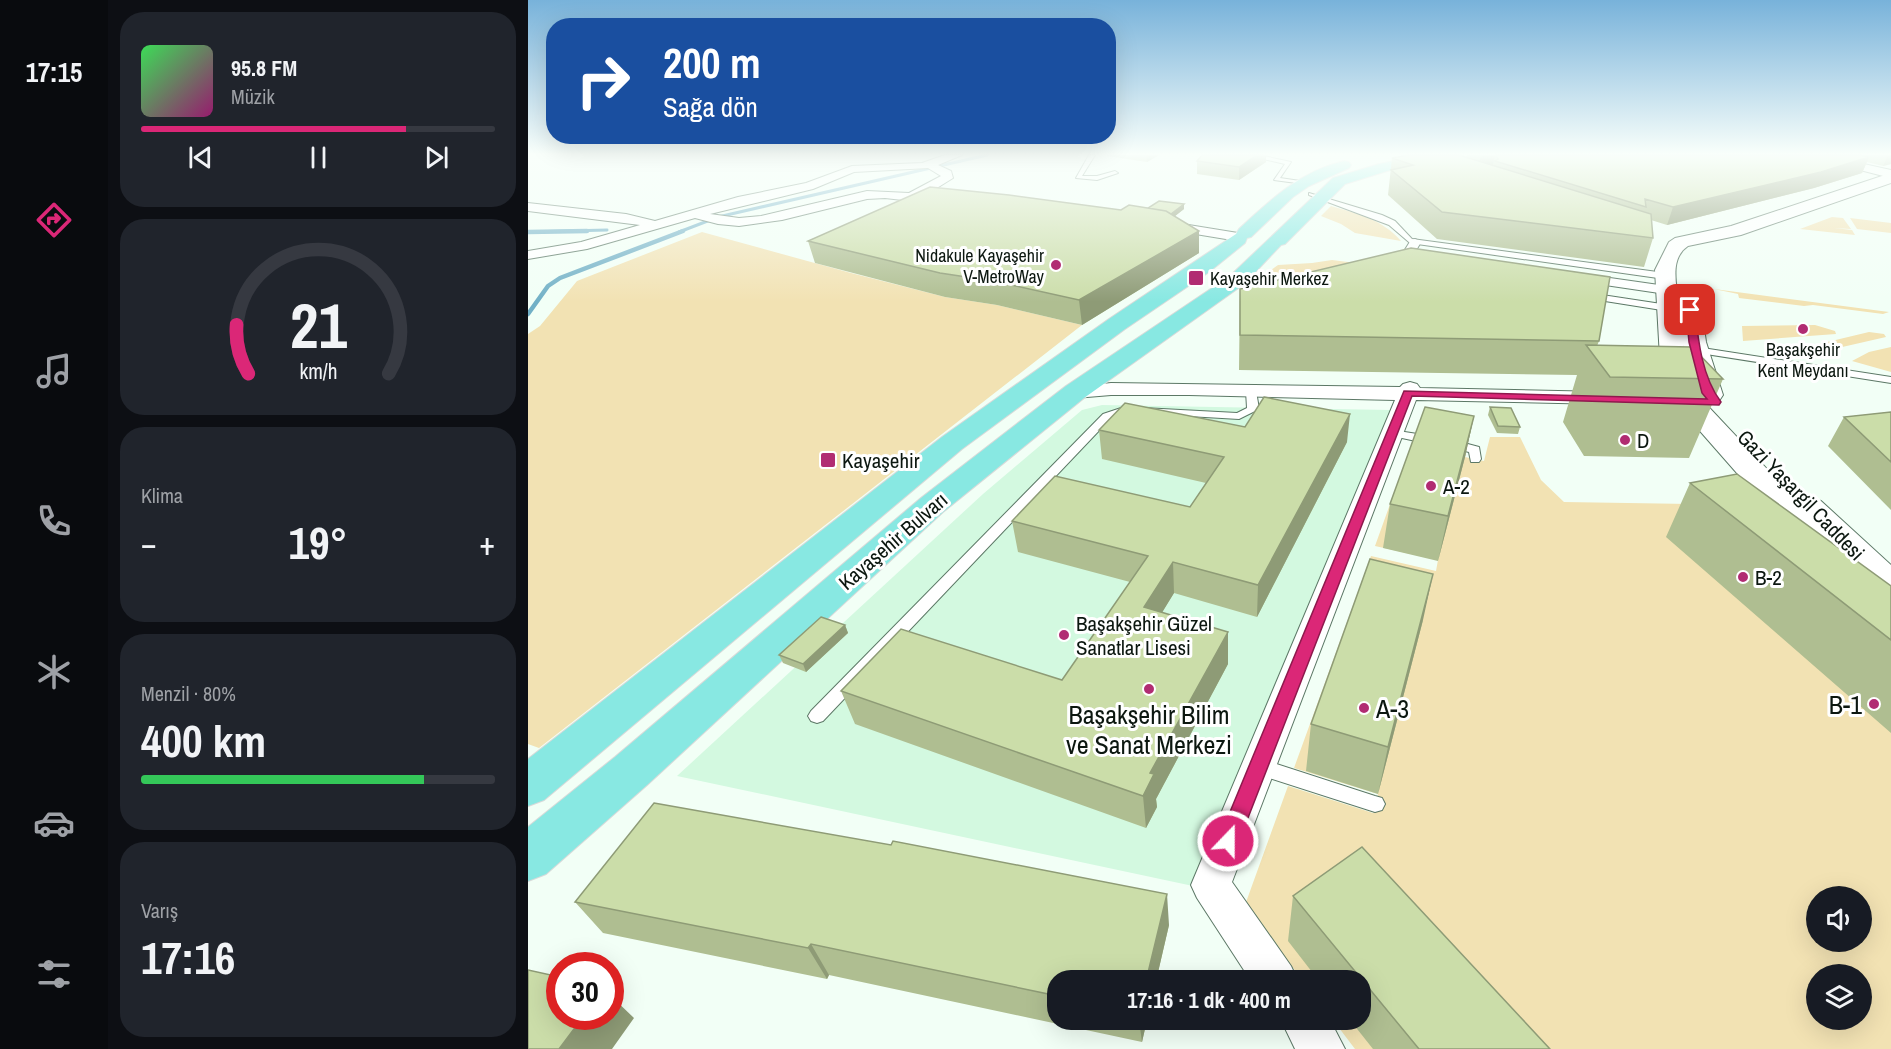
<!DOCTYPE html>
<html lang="tr">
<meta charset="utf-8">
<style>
body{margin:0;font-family:"Archivo Narrow",sans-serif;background:#20242c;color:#f1f3f6;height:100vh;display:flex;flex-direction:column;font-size:22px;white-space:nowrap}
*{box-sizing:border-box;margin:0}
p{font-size:20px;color:#9ea1a6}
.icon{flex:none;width:33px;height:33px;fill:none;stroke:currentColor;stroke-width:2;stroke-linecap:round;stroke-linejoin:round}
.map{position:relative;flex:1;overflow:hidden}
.drawer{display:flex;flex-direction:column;gap:12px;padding:12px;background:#0d0f14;width:420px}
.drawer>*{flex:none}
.guide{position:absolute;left:18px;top:18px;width:570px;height:126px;border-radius:24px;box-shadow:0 6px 24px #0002;background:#1a4fa0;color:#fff;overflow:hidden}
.fabs{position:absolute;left:1278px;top:886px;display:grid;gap:12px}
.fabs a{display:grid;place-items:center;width:66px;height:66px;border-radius:50%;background:#171b24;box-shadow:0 6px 24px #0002;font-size:30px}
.speed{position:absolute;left:18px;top:952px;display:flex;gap:12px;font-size:30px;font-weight:700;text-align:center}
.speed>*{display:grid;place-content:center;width:78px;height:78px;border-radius:50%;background:#171b24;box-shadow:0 6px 24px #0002;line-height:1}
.speed .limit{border:9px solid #d22;background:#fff;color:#111}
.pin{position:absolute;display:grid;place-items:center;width:51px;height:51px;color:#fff;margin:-26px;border-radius:12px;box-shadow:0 3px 9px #0006}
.me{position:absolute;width:66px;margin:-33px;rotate:22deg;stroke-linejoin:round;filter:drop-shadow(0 0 4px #0008)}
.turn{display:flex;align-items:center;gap:21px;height:126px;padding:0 18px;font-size:27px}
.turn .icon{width:78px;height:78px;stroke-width:2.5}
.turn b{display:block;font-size:42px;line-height:51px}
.big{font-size:45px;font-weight:700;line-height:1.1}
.drawer .card{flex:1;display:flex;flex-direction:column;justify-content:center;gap:9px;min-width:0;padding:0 21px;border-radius:24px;background:#20242c}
.drawer .dial{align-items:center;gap:0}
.dial svg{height:156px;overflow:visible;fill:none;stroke:#363941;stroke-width:7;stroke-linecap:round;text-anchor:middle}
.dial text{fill:#f1f3f6;stroke:none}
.song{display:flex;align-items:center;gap:18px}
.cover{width:72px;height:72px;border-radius:9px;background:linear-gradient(135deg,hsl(130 70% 55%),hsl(320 70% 35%))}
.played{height:6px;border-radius:3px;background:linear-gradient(90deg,#db2777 75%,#363941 75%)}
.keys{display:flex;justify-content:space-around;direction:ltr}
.heat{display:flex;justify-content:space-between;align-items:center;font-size:33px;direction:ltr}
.charge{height:9px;border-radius:4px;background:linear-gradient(90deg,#34c759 80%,#363941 0)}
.trip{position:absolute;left:519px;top:970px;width:324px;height:60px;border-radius:24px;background:#171b24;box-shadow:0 6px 24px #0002;font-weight:700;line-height:60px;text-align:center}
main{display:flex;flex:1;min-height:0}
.dock{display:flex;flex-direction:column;width:108px;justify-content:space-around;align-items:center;background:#090b0e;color:#9ea1a6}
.dock .icon{width:42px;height:42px}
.dock .current{color:#db2777}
.dock b{font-size:27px;color:#f1f3f6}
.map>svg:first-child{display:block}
.built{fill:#d3f9e0}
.green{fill:#f2e2b3;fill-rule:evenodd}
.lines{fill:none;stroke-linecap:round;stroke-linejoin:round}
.stream-far1{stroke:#71b0c6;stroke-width:3}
.stream{stroke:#71b0c6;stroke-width:4.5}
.service-casing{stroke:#5c7866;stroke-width:2}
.pedestrian-casing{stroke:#5c7866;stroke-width:2}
.minor-casing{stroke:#5c7866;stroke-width:2}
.tertiary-casing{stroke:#5c7866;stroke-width:2}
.primary-casing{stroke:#d8dad9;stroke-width:2}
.service{fill:#fff;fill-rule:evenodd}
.pedestrian{fill:#fff;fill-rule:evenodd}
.minor{fill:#fff;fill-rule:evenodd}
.tertiary{fill:#fff;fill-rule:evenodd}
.primary{fill:#88e8e2;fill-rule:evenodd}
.wall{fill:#afbe91}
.shaded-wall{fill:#8e9b76}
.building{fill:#cbdda9;stroke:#8e9b76;stroke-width:1.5}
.route{fill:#db2777;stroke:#8e194d;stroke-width:1.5}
.poi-dot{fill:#b12c72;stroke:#fff;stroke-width:2}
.labels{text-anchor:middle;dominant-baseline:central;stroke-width:6;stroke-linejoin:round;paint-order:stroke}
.far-poi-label{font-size:18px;fill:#0c1710;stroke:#fff;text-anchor:end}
.poi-label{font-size:21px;fill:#0c1710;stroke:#fff;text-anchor:start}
.street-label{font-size:21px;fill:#0c1710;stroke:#fff}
.near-poi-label{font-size:26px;fill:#0c1710;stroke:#fff;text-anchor:end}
</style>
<main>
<nav class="dock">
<b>17:15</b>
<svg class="icon current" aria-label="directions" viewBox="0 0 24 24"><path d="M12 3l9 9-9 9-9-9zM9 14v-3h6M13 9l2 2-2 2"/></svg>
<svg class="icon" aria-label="music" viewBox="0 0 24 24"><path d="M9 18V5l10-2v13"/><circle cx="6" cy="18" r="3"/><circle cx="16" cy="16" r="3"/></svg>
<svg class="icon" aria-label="phone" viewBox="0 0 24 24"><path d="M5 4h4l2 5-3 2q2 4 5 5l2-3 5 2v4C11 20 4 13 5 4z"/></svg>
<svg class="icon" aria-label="climate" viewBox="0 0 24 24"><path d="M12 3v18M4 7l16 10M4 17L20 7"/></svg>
<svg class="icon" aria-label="car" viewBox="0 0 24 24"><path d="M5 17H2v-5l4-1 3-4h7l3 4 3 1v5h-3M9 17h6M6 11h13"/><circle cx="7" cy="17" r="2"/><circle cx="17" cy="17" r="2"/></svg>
<svg class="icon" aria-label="filters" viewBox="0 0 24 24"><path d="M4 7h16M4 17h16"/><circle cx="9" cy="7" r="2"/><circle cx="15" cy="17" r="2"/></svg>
</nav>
<section class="drawer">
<div class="card">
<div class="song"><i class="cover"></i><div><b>95.8 FM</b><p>Müzik</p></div></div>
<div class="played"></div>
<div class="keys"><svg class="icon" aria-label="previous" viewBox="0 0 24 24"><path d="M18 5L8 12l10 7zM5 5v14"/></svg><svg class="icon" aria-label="pause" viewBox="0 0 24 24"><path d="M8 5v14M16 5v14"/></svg><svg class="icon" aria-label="next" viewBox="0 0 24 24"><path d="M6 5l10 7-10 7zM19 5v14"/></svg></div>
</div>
<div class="card dial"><svg viewBox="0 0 100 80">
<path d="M14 69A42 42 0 1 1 86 69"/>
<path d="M14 69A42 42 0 0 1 8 44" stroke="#db2777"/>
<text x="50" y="56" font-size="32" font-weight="700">21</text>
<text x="50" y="72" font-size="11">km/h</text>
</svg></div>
<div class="card"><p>Klima</p>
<div class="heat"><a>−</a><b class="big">19°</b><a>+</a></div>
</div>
<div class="card"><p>Menzil · 80%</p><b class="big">400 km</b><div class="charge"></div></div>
<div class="card"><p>Varış</p><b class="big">17:16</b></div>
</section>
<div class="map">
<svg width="1363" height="1049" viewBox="0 0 1363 1049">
<rect width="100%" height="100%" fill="#f2fff6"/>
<path class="built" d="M574 405 864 410 665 886 149 776 455 494 554 410Z"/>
<path class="green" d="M803 206C830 214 854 219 873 241L827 233 813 224 793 216Z
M1304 217 1315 218 1323 229 1306 228 1324 230 1327 235 1272 229Z
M1322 218 1363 223V233L1329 229Z
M174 232 323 273 417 297 469 305 554 325 11 748 0 744V334L12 326 49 281Z
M804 260 844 265 781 279 732 278 750 265 784 263Z
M1186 289 1361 312 1355 314 1285 305 1276 306 1211 298 1210 294Z
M1287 325 1307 331 1308 334 1215 341 1214 326Z
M1341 332 1356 334 1358 337 1288 353 1270 349Z
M1363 347V372L1324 361 1341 352Z
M962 437H992L1013 480 1036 502 1163 504 1363 665V1049H827L805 1020H832V981H775L717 905 760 786 845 813 850 794 766 768 843 556 908 571 910 560 847 546 884 443 938 454 937 457 956 461ZM1288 897H1334V942H1288ZM1288 975H1334V1020H1288Z"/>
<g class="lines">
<path class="stream-far1" d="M0 232 79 230
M151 232 190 217 459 155"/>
<path class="stream" d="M0 232 59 231
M0 314 20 286 32 278 155 231"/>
<defs>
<path id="service" d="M561 155H567L554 176H569L587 171 590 173 569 180 548 178Z
M718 155H731L763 162 752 178 779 182 776 184 746 180 757 164Z
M781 193 854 215 867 221 884 239 1137 273 1141 276 1137 279 882 243 861 225 781 195Z
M709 277 760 279 764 282 760 285 706 282 705 280Z
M1061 293 1140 305 1145 308 1140 311 1058 298 1057 296Z
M1168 347 1363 377V383L1165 352 1163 350Z
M723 388 728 391 731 409 711 419 609 413H597L583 418 295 721 289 723 283 721 280 716 283 711 575 414 596 407 709 413 719 408 718 391Z
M864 430 902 436 908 440 902 444 860 435 858 433Z
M921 439 951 447 953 459 951 462H943L941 452 917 446 915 443 917 440Z
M730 758 847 796 854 798 857 804 854 810 847 812 723 772 721 766 723 760Z"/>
<path id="pedestrian" d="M887 239 893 242 877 269 875 272H867L865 269 883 240Z
M1054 274 1138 286 1144 290 1138 294 1050 281 1048 278Z"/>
<path id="minor" d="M417 155H434L410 165 423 171 425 178 396 196 418 199 419 202 418 205 357 198 339 199 254 220 211 226 190 224 167 218 59 249 0 259V251L53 242 112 225 0 211V203L98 214 127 221 210 197 278 183 324 166 394 163ZM400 168 413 176 381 193 339 191 233 216 211 218 182 214 285 189 326 172Z
M1274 155H1295L1363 170V178Z
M636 221 710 233 717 237 710 241 631 228 629 225Z
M882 382 889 384 892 388 1076 392 1083 394 1086 398 1083 402 1076 404 888 400 704 882 763 966 770 981H723L669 898 663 885 867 400 661 395H583L547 398 540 396 537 392 540 388 583 383 872 387 875 384Z
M753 1020H802L817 1049H767Z"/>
<path id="tertiary" d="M1363 173V183L1213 235 1160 246C1142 258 1148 282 1150 300L1153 295 1161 294 1169 295 1172 300 1178 342 1195 395 1191 401 1182 403 1175 401 1270 502 1282 498 1293 501 1363 565V597L1350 594 1305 549 1303 553 1291 556 1279 553 1143 398 1139 392 1132 358 1127 270 1141 242 1147 238 1203 226ZM1155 345 1169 394 1165 390Z"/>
<path id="primary" d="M893 155H924L922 158 859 171 817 184 757 244 753 245 716 284 556 398 415 512 119 785 18 874 0 881V827L87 757 393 498 538 386 702 276 805 178 851 164Z
M816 161 821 162 823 165 821 168 781 186 765 197 723 237 719 238 717 243 681 272 597 329 434 449 16 800 0 806V759L414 437 581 319 708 234 711 229C742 200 773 171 816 161Z"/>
</defs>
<use href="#service" class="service-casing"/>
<use href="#pedestrian" class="pedestrian-casing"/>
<use href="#minor" class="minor-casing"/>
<use href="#tertiary" class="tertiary-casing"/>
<use href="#primary" class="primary-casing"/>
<use href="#service" class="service"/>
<use href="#pedestrian" class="pedestrian"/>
<use href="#minor" class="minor"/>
<use href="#tertiary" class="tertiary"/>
<use href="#primary" class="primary"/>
</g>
<path class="wall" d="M579 155H631L619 162 579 156Z
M939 155H1363V164L1355 166 1339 162 1334 173 1286 188 1139 225 1123 220 1125 238 1116 267 909 239 860 195 864 158 938 157Z
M669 161 738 162 711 180 669 174Z
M620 208 656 209 647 216 671 253 554 325 469 305 417 297 287 263 280 241Z
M712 289 1071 341 1069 346 1195 379 1161 458 1056 456 1035 422 1049 375 711 370Z
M962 407 992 427 990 434 969 433 960 415Z
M1363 412V510L1300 446 1316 417Z
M946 416 937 457 910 561 855 548 862 504Z
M717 427 819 442 729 617 646 593 634 612 700 664 628 799 629 807 618 828 327 724 313 691 534 680 602 582 490 552 484 521 662 507 678 483 574 459 571 430Z
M1162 483 1363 586V733L1138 537Z
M895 620 850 794 778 771 783 724Z
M317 625 320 633 278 672 255 663 251 655Z
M765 896 1022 1049H845L822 1020H832V981H791L760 941Z
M47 902 641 925 628 981H530V1020H619L614 1042 301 975 299 979 75 933Z"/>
<path class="shaded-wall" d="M618 155H631L619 162Z
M729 155H738V162L711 180V167Z
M959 155H967L964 169 950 172 952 157Z
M1360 155H1363V164L1355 166Z
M1341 157 1334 173 1286 188 1139 225 1145 207Z
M656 204V209L642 220V215Z
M671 231V253L554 325 551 300Z
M822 414 819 442 729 617 730 585Z
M946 416 937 457 910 561 920 516Z
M645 562 646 593 618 639 616 607Z
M905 574 895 620 850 794 860 747Z
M317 625 320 633 278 672 275 664Z
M700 632V664L628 799 629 807 618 828 615 796 622 773Z
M639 894 641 925 628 981H618Z
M283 944 301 975 299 979 280 948Z
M82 995 106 1018 84 1049H31L55 1017H82Z
M611 1020H619L614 1042Z"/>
<path class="building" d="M674 155H729L711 167 669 161Z
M881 155H931L1123 214 1125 238 914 212 863 170 885 165 864 158Z
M968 155H1332L1341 157 1293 172 1145 207 1117 199 1118 207 967 161 970 159Z
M402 187 481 195 593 210 601 205 638 211 671 231 551 300 465 281 412 273 280 241Z
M631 201 656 204 643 214 638 211 620 208Z
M883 248 1082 277 1071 341 712 335V289Z
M1058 345 1164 347 1195 379 1082 377Z
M736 397 822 414 730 585 645 562 616 607 700 632 622 773 626 774 615 796 313 691 373 629 534 680 620 556 484 521 527 476 662 507 696 457 571 430 597 403 717 427Z
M897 407 946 416 920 516 862 504Z
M962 407 983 408 992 427 970 426Z
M1363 412V462L1316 417Z
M1209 474 1363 586V640L1162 483Z
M842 559 905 574 860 747 783 724Z
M293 617 317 625 275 664 251 655Z
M126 803 363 845 365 841 639 894 618 981H530V996L283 944 280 948 47 902Z
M834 847 1022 1049H891L765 896Z
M0 970 32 977V1017H55L31 1049H0Z"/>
<linearGradient id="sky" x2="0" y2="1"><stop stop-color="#78b2da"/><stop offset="0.51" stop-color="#f9fffb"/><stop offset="1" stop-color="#f9fffb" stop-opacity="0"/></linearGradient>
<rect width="1363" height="302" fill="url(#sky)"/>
<path class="route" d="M1162 307 1167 310C1170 340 1174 377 1193 402L1191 405 884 396 711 841 708 847 700 850 693 847 690 841 876 391 1179 399 1174 393 1161 342 1158 310Z"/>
<g class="poi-dot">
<circle cx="528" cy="265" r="6"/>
<rect x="660" y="270" width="16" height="16" rx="3"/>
<circle cx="1275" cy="329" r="6"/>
<circle cx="1097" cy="440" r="6"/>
<rect x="292" y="452" width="16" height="16" rx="3"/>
<circle cx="903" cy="486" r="6"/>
<circle cx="1215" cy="577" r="6"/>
<circle cx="536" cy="635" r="6"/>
<circle cx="621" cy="689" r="6"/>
<circle cx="1346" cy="704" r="6"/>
<circle cx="836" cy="708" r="6"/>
</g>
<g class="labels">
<g class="far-poi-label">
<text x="516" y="255">Nidakule Kayaşehir<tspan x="516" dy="21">V-MetroWay</tspan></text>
<text x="682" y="278" text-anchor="start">Kayaşehir Merkez</text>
<text x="1275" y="349" text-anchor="middle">Başakşehir<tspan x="1275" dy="21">Kent Meydanı</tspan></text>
</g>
<g class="poi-label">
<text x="1109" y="440">D</text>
<text x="314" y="460">Kayaşehir</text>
<text x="915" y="486">A-2</text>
<text x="1227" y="577">B-2</text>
<text x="548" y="623">Başakşehir Güzel<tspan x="548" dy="24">Sanatlar Lisesi</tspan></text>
</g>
<g class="street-label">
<text transform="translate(1273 495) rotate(46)">Gazi Yaşargil Caddesi</text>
<text transform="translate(365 541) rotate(-41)">Kayaşehir Bulvarı</text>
</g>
<g class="near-poi-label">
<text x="1334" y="704">B-1</text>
<text x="848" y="708" text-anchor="start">A-3</text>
<text x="621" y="714" text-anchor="middle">Başakşehir Bilim<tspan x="621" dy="30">ve Sanat Merkezi</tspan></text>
</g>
</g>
</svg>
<div class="fabs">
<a><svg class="icon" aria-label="sound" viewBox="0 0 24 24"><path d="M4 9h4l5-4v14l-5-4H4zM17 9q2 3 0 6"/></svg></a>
<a><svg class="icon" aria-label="layers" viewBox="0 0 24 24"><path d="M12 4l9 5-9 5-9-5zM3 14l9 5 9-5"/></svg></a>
</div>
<div class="speed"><div class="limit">30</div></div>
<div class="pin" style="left:1162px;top:310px;background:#d93025"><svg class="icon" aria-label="arrive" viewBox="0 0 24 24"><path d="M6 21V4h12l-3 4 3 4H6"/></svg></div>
<svg class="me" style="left:700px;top:841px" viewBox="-20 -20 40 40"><circle r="17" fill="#db2777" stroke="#fff" stroke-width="3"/><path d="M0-11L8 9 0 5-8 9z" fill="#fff"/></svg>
<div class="trip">17:16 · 1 dk · 400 m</div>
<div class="guide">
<div class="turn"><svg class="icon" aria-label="right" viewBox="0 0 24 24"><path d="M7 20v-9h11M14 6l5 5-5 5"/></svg><div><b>200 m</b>Sağa dön</div></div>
</div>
</div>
</main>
